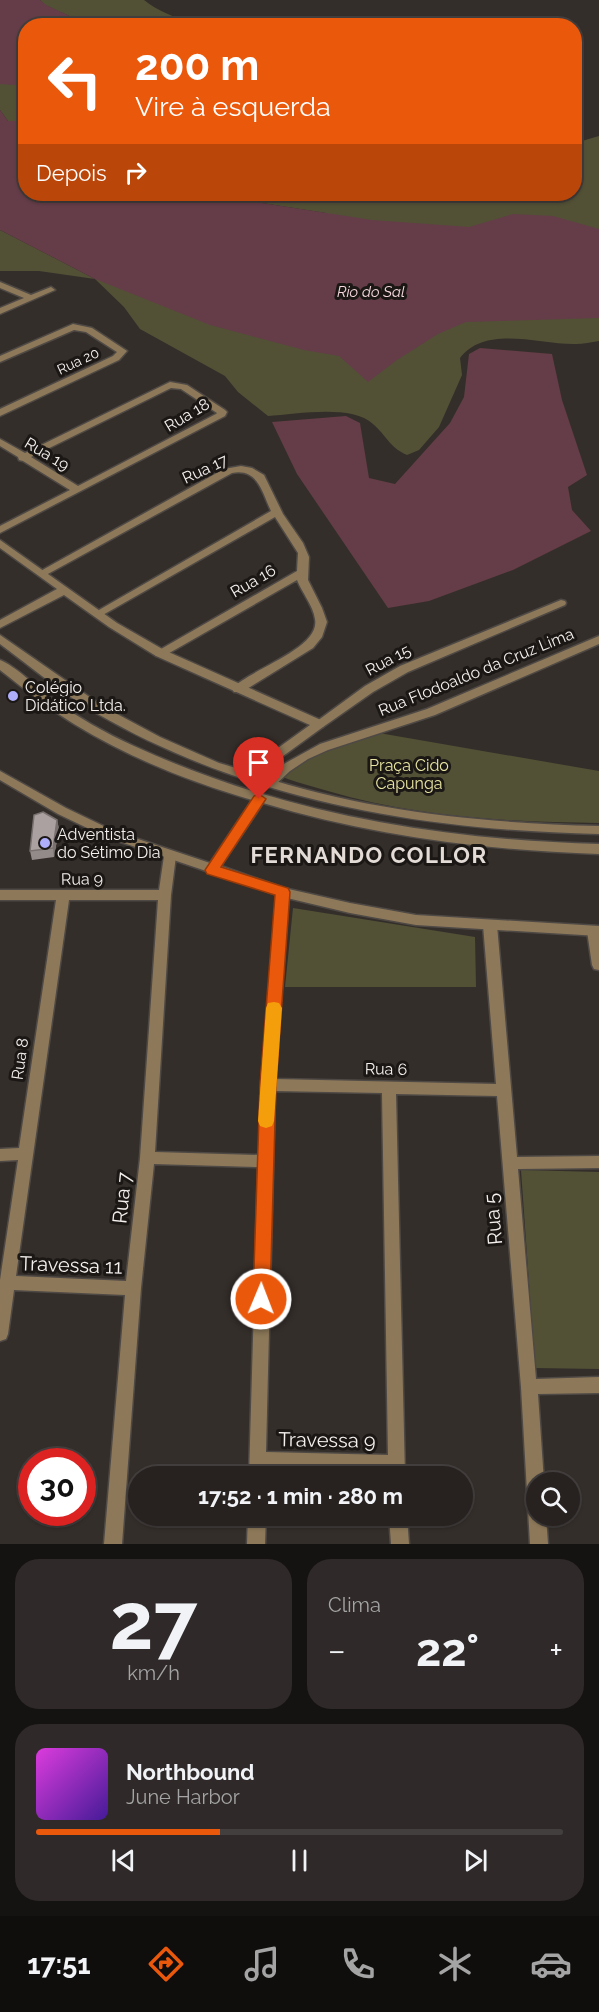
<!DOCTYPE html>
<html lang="pt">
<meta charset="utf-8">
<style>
body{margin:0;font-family:Raleway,sans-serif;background:#2f2a29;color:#f1f3f6;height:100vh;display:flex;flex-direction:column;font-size:22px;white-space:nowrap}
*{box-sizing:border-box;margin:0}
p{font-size:20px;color:#a4a4a5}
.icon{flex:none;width:33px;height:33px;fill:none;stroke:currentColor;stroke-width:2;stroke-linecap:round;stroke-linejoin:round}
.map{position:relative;height:1544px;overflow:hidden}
.sheet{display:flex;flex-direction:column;gap:15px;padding:15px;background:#151312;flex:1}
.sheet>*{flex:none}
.hud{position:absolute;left:18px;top:18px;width:564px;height:183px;border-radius:24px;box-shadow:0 2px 4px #0004,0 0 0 2px #433f3e;background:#ea580c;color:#fff;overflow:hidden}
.buttons{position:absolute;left:526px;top:1472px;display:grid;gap:12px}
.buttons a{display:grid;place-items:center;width:54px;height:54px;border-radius:50%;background:#272220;box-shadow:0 2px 4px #0004,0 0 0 2px #433f3e;font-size:30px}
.speed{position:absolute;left:18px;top:1448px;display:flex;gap:12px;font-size:30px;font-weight:700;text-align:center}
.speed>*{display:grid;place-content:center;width:78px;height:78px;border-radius:50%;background:#272220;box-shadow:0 2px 4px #0004,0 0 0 2px #433f3e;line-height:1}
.speed .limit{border:9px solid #d22;background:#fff;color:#111}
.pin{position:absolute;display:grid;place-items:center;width:51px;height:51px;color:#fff;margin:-62px -26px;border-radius:50% 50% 50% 0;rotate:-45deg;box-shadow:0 0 6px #0007}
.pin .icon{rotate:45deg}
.me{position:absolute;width:66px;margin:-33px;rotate:1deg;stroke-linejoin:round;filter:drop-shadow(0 0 4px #0008)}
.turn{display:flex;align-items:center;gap:21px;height:126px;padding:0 18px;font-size:27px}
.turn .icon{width:78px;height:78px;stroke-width:2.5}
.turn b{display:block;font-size:42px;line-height:51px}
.then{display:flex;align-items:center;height:57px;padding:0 18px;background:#0003;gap:12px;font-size:22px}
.big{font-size:45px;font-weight:700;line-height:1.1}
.sheet .card{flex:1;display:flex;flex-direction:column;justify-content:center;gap:9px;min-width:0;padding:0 21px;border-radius:24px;background:#2f2a29}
.sheet .dial{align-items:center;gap:0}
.dial b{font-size:78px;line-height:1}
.song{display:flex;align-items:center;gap:18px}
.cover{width:72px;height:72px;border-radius:9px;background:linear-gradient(135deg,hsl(300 70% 55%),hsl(260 70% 35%))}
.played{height:6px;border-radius:3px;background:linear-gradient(90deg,#ea580c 35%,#433f3e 35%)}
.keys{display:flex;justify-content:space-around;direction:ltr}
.heat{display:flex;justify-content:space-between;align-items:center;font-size:33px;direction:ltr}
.sheet .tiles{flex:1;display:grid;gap:15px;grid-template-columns:1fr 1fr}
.card:last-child{grid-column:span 2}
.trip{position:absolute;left:128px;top:1466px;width:345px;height:60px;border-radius:30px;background:#272220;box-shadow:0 2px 4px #0004,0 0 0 2px #433f3e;font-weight:700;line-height:60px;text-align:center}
.tabs{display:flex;height:96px;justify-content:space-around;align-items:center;background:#100e0d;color:#a4a4a5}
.tabs .icon{width:42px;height:42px}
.tabs .active{color:#ea580c}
.tabs b{font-size:27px;color:#f1f3f6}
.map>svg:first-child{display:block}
.green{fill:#525136}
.water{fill:#643d48}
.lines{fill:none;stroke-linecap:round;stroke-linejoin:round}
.minor-casing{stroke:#4f4945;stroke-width:3}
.tertiary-casing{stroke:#4f4945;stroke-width:3}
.minor{fill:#8d7959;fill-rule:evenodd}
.tertiary{fill:#8d7959;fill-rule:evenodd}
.wall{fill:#938a8a}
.shaded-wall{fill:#787170}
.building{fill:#aba1a0;stroke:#787170;stroke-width:1.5}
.route{fill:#ea580c;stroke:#983908;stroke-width:1.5}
.slow{fill:#f59e0b}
.poi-dot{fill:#aeaefa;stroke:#1a1715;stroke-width:2}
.labels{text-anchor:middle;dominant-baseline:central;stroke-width:6;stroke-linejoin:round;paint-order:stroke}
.far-street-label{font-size:14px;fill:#f4f0ee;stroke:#1a1715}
.far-water-label{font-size:15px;font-style:italic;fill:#f6d8df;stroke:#1a1715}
.street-label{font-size:16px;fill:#f4f0ee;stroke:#1a1715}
.poi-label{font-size:16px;fill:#f4f0ee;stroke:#1a1715;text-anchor:start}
.park-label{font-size:16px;fill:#e8e5a2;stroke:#1a1715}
.near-street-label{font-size:20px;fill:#f4f0ee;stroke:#1a1715}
.district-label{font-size:22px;font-weight:bold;letter-spacing:1.5px;fill:#e3dbd6;stroke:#1a1715}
</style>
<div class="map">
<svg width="599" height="1544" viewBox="0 0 599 1544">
<rect width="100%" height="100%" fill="#342e2a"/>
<path class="green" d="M40 0H144C158 12 174 15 189 25H89L45 5Z
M25 77V121H8L0 110V84H15Z
M599 136V341C591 342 583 344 576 344 540 345 486 324 460 358L462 375 439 427 419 450 407 455C389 447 387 436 373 424 352 404 297 414 268 416L238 392 225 376 140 329 124 307 95 279 39 271H0V230L95 279 326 213 243 200 224 194H574L575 143Z
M379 733 599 771V823C507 822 416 817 328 791 307 785 286 780 268 770L329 745Z
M293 908 475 937 476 987H285Z
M521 1170 599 1172V1369L535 1368Z"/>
<path class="water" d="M0 0H40L46 5 89 25 26 26 25 77 15 85 0 84Z
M0 110 8 121H25L26 194H224L243 200 372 220 469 227 513 214 553 216 599 229V318L466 322 438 334 397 360 368 382 339 356 304 350 210 325 95 279 0 230Z
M480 348 552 354 562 400 587 475 568 487 572 510 591 531 513 570 429 601 388 608 297 474 272 422 346 416 360 423 369 478 395 484 450 423 464 397 469 354Z"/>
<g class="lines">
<defs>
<path id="minor" d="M0 282 31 295 51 287 55 290 0 314V308L24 298 0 288Z
M73 324 92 328 127 351 119 360 0 416V409L113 356 117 352 86 332 74 330 0 362V356Z
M170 382 187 385 225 410 227 412 225 416 0 533V526L70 490 23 461 19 460 18 457 0 446V439L25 453ZM171 388 181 389 217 413 216 414 78 486 31 457Z
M241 466 252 468 264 475 283 514 303 543 309 557 308 580 322 608 327 622 322 637 313 648 242 692H234L232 689C249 669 321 649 315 619 313 605 302 593 297 580L164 656H156L154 653 297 571 298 553 275 517 101 616 97 617 92 614 271 511C262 492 258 468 232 473L46 575 42 576 37 573 224 469Z
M561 600 565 601 566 603 565 605 408 672 373 692 323 727H315L313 724 365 686 400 666Z
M599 636V644L435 715 328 750 308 759 290 771 274 786 270 787 264 783 282 765 320 744 427 709Z
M170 851 174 853 176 856 171 895 155 1152 259 1155 261 1085 277 892 278 889H288L289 892 275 1079 496 1084 483 925 485 922H495L497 925 517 1157 599 1156V1168L518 1169 536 1379 599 1377V1393L538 1394 544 1482H537V1515H546L548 1544H530L521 1387 497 1096 396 1094 405 1476H389L388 1471 266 1468 265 1476H249L258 1167 154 1164 141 1288 122 1544H104L125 1295 14 1290 8 1334 6 1339 0 1341V1280L18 1160 0 1161V1149L19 1148 56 900H0V890H159L164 856 166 853ZM69 900H158L140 1158 126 1281 16 1276ZM275 1091 382 1093 388 1455 266 1452Z
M594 926 599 928V970L594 969 592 965 587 931 589 927Z
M248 1515H266L265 1544H247Z
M389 1515H407L409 1544H391Z"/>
<path id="tertiary" d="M0 540 117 623 164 650 323 721 325 724 323 727 257 775C368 812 484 823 599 826V834C424 830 250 802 96 713 62 693 32 668 0 644V635L104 707 160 737 219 763 246 771 310 725 156 656 109 627 64 595 0 628V620L57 589 0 548Z
M0 660C14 665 38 688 51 698 77 717 105 733 134 746 280 813 439 840 599 844V854C484 850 373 836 263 803L221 866 284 888 350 903 416 915 599 926V936L416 925 350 913 283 897 215 874 208 873 206 871 106 837 58 814 0 780V771L66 808 114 831 210 863 252 800C191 782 129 758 74 724 48 708 24 689 0 670Z"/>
</defs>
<use href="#minor" class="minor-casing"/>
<use href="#tertiary" class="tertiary-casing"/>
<use href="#minor" class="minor"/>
<use href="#tertiary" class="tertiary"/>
</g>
<path class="wall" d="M57 820 59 829 54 857 32 860 30 851Z"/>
<path class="shaded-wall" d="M57 820 59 829 54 857 53 848Z"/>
<path class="building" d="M43 812 57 820 53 848 30 851 34 815Z"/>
<path class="route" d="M259 794 266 799 221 867 288 888 290 892 276 1085 270 1299 268 1305 261 1307 255 1305 253 1299 260 1085 275 895 207 874 205 870 254 796Z"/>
<path class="slow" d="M274 1002 279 1003 282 1008 274 1121 272 1126 266 1128 260 1126 258 1121 266 1008 268 1003Z"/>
<g class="poi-dot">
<circle cx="13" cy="696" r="6"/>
<circle cx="45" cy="843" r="6"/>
</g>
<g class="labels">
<g class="far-street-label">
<text transform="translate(78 361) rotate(-25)">Rua 20</text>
</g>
<g class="far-water-label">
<text x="371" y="292">Rio do Sal</text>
</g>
<g class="street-label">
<text transform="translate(187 415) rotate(-31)">Rua 18</text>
<text transform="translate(47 454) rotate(31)">Rua 19</text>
<text transform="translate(205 469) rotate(-25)">Rua 17</text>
<text transform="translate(253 581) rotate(-30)">Rua 16</text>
<text transform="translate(388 660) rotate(-28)">Rua 15</text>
<text transform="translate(476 672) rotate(-22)">Rua Flodoaldo da Cruz Lima</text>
<text transform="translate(82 879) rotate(-1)">Rua 9</text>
<text transform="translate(20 1059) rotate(-82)">Rua 8</text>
<text transform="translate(386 1069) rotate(1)">Rua 6</text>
</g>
<g class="poi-label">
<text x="25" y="687">Colégio<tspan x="25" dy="18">Didático Ltda.</tspan></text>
<text x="57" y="834">Adventista<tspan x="57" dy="18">do Sétimo Dia</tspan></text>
</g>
<g class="park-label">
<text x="409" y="765">Praça Cido<tspan x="409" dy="18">Capunga</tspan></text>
</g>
<g class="near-street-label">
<text transform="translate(122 1198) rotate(-84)">Rua 7</text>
<text transform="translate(493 1219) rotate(-95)">Rua 5</text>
<text transform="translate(71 1265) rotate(2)">Travessa 11</text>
<text transform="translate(327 1440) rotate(1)">Travessa 9</text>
</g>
<g class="district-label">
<text x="369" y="855">FERNANDO COLLOR</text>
</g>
</g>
</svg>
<div class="buttons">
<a><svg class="icon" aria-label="search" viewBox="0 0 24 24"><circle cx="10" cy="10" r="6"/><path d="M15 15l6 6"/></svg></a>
</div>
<div class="speed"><div class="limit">30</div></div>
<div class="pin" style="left:259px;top:799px;background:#d93025"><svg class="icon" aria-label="arrive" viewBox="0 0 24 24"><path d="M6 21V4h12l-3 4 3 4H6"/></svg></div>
<svg class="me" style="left:261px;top:1299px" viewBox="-20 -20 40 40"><circle r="17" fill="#ea580c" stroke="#fff" stroke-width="3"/><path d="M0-11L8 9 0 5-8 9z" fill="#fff"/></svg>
<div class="trip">17:52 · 1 min · 280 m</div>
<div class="hud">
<div class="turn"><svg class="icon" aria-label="left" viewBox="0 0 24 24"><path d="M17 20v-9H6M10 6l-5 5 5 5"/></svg><div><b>200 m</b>Vire à esquerda</div></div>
<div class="then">Depois<svg class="icon" aria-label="right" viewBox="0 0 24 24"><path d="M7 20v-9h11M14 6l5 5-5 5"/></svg></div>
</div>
</div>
<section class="sheet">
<div class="tiles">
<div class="card dial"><b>27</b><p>km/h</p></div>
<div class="card"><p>Clima</p>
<div class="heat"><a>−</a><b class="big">22°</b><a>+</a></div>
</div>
<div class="card">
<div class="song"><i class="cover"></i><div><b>Northbound</b><p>June Harbor</p></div></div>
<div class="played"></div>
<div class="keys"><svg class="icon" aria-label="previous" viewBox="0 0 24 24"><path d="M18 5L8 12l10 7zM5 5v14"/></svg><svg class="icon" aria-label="pause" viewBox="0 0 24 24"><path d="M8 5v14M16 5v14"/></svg><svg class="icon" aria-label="next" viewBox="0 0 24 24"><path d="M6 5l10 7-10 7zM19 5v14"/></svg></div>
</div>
</div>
</section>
<nav class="tabs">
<b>17:51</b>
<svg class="icon active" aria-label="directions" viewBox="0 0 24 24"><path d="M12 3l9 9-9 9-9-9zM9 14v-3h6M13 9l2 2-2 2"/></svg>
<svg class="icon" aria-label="music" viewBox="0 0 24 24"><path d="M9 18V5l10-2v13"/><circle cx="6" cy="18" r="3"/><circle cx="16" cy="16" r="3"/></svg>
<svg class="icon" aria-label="phone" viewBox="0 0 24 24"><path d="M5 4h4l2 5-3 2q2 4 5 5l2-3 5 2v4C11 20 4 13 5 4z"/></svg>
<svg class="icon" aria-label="climate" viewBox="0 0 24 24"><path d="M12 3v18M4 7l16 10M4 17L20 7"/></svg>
<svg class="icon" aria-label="car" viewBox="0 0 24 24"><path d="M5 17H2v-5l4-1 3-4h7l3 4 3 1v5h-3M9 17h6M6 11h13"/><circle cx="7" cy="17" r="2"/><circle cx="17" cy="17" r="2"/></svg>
</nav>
